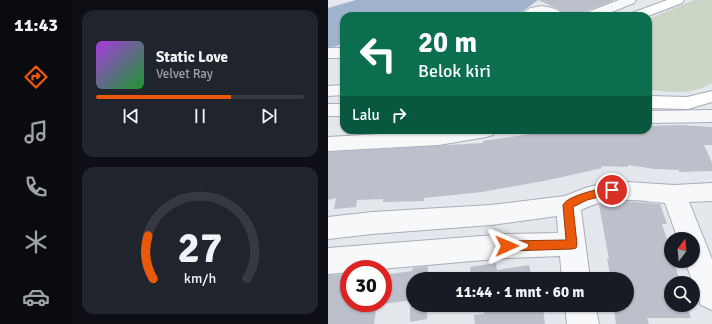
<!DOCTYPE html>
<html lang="id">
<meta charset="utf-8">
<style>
body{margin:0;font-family:Signika,sans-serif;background:#20242c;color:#f1f3f6;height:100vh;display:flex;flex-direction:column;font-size:15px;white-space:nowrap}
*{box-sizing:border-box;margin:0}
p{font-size:13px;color:#9ea1a6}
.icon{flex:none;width:22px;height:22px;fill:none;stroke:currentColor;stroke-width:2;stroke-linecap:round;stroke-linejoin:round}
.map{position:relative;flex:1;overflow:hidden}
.details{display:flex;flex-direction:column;gap:10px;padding:10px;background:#0d0f14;width:256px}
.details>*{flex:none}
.top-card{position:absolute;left:12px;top:12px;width:312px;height:122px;border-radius:12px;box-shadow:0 1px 3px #0004;background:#0b6e4f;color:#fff;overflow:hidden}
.needle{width:26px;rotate:16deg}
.controls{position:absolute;left:336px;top:232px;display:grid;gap:8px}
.controls a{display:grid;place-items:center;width:36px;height:36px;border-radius:50%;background:#171b24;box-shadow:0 1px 3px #0004;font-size:20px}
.speed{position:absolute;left:12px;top:260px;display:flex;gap:8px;font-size:20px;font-weight:700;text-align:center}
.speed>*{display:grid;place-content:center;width:52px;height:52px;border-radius:50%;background:#171b24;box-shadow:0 1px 3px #0004;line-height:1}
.speed .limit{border:6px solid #d22;background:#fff;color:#111}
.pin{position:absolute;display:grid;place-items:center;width:34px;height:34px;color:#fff;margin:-17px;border:2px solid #fff;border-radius:50%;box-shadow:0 1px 4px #0007}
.me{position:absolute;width:44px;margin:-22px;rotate:89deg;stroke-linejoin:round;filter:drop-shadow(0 0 3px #0008)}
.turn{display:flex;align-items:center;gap:14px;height:84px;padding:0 12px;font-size:18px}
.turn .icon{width:52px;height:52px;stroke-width:2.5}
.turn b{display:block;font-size:28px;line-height:34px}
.then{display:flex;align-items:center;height:38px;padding:0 12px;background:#0003;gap:8px;font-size:15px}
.details .tile{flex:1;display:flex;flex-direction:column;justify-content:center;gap:6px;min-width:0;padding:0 14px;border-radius:12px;background:#20242c}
.details .dial{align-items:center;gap:0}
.dial svg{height:104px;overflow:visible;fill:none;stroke:#363941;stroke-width:7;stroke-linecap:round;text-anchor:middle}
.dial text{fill:#f1f3f6;stroke:none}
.song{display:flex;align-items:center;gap:12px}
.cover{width:48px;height:48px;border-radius:6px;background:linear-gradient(135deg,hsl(280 70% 55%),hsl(130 70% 35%))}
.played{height:4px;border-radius:2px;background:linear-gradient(90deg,#ea580c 65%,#363941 65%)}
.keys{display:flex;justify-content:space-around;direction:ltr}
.trip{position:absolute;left:78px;top:272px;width:228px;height:40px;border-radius:20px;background:#171b24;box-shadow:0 1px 3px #0004;font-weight:700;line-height:40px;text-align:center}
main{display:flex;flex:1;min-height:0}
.menu{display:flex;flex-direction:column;width:72px;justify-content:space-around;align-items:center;background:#090b0e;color:#9ea1a6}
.menu .icon{width:28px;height:28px}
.menu .selected{color:#ea580c}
.menu b{font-size:18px;color:#f1f3f6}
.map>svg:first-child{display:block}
.green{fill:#c9d6c5}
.water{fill:#9fb4cc}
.building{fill:#bbc0ca}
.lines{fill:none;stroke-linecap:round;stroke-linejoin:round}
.minor-casing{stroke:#a9aeb7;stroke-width:2}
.major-casing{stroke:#a3abb8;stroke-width:2}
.minor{fill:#f7f8fa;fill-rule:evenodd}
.major{fill:#fff;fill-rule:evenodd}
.route{fill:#ea580c;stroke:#983908}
</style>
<main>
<nav class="menu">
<b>11:43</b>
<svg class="icon selected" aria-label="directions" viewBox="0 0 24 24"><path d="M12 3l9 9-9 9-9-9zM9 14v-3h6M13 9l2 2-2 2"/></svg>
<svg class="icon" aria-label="music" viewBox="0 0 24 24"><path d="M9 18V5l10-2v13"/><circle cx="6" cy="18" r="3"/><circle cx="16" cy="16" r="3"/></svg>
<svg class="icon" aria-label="phone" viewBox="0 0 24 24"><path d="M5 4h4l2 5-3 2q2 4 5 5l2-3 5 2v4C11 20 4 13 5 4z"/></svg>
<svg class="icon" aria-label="climate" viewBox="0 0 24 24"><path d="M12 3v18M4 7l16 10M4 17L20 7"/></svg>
<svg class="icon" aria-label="car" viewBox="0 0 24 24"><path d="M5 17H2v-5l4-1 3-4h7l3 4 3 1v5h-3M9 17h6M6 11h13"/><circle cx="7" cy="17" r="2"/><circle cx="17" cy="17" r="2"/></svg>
</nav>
<section class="details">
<div class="tile">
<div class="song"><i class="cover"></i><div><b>Static Love</b><p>Velvet Ray</p></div></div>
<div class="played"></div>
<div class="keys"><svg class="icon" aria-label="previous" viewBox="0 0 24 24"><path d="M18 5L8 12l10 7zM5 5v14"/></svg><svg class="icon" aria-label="pause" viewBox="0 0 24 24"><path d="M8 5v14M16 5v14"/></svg><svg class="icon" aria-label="next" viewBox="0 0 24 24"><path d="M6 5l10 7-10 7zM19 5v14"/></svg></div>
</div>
<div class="tile dial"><svg viewBox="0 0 100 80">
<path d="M14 69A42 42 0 1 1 86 69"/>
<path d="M14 69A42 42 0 0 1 10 36" stroke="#ea580c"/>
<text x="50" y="56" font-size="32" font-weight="700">27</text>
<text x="50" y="72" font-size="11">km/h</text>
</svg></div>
</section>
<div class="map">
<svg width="384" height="324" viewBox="0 0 384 324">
<rect width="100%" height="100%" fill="#e4e7ec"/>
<path class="green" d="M366 0H384V83C365 95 341 93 320 89V19Z"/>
<path class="water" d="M28 0H210L188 16H16V33L15 37 16 41C11 46 7 47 0 47V8Z"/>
<path class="building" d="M210 0H285V1L244 16H240L230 9Z
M351 125 384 127V145H376L384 163V171L351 172V170L327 169 300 165V167L273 166 274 168 221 180 154 192 96 198V201L55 202V199L29 200 28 207 6 209 8 198 0 200V152L155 143V141L230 130H320V126Z
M295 201 332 204 339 224H334L343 252V261H346L352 283H343V305H358L363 318H319L321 324H288L286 309H299V279H283L279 259H281L271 205Z
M168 263 169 270 201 265 204 279H143L142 267Z
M100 266V279H85V300L55 304V275L84 271 85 268Z
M21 274V303H49L46 324H0V275Z
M82 305H100L99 319 82 322Z
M155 305H174V312L215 308 217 324H147L146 315 156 314Z"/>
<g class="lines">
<defs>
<path id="minor" d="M291 0H308L306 3 274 16H255L257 13Z
M214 6C221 7 232 9 237 16H220L214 14 207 16H191L202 8Z
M0 48H16V58H0Z
M16 85V95L0 96V86Z
M0 104H16V116H0Z
M384 110V122L320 123V111Z
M118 130H168L165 135 158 137 111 145 0 151V137Z
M284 181 346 185 384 183V201L361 202 384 259V310L373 305 357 261H365V239H350L337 203C306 200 283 195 253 210L262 279H234L232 256 179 258 53 269H21V272L0 274V248L179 234 230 233 229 216 163 225 44 234 0 239V217L44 212 163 205 237 196 257 188Z
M237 305H267L271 324H239Z"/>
<path id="major" d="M339 0H356L354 3 320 16H302L304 13Z
M384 91V102L360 109 320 108V96L359 97Z"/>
</defs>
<use href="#minor" class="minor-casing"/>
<use href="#major" class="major-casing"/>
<use href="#minor" class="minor"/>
<use href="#major" class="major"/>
</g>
<path class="route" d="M284 186 287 187 288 190 287 193 259 200 245 207 249 244 248 248 244 249 179 251 175 249 174 246 175 242 179 241 238 240 235 205C240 195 272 189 284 186Z"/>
</svg>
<div class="controls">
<a><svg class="needle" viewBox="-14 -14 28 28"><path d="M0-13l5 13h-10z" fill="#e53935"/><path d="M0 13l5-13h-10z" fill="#9ea1a6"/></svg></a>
<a><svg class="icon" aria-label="search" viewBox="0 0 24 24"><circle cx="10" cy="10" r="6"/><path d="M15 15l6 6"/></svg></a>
</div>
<div class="speed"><div class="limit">30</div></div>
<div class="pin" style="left:284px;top:190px;background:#d93025"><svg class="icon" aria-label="arrive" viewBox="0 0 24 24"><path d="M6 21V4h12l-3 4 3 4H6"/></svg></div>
<svg class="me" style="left:179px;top:246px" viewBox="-20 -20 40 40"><path d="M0-17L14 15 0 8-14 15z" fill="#ea580c" stroke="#fff" stroke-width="4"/></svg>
<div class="trip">11:44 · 1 mnt · 60 m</div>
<div class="top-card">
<div class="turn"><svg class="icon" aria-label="left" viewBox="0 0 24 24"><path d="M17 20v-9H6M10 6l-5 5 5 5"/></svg><div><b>20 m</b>Belok kiri</div></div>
<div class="then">Lalu<svg class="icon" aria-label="right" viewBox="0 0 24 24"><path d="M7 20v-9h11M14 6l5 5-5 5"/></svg></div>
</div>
</div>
</main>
